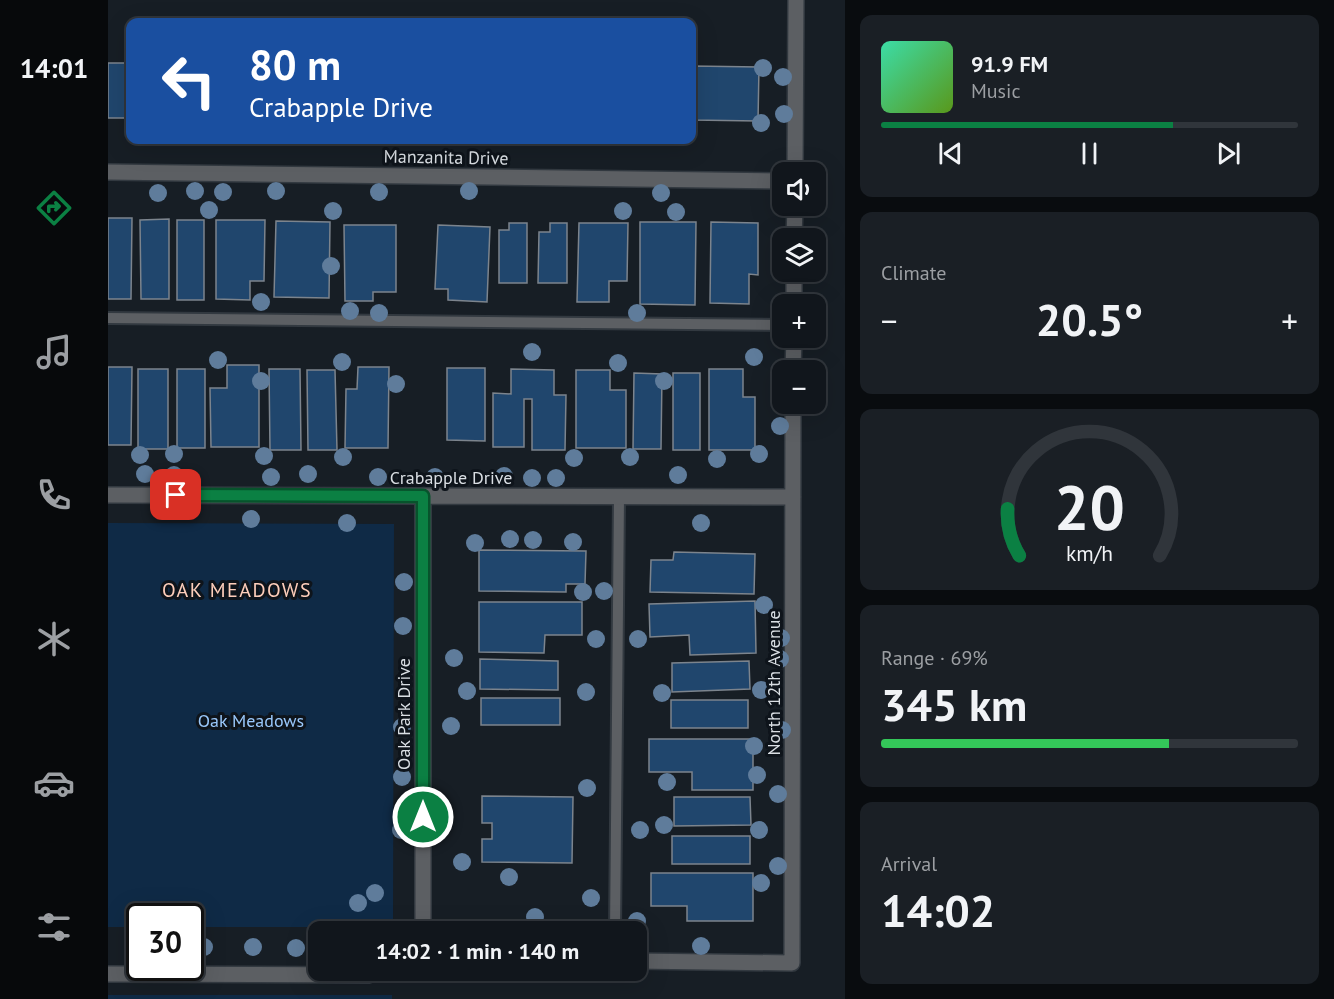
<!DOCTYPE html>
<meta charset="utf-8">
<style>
body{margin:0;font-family:"PT Sans",sans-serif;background:#1a1f25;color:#f1f3f6;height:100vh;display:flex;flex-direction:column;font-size:22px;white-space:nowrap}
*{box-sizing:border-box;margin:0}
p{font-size:20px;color:#9c9fa3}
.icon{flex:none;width:33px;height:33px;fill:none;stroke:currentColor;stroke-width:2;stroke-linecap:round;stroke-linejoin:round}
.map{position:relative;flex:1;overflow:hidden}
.side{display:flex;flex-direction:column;gap:15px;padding:15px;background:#090c0f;width:489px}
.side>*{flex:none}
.banner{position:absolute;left:18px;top:18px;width:570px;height:126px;border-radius:12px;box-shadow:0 6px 24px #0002,0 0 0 2px #30353b;background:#1a4fa0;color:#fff;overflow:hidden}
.controls{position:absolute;left:664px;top:162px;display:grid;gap:12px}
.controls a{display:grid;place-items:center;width:54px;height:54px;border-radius:12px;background:#11161c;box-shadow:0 6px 24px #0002,0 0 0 2px #30353b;font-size:30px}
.speed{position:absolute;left:18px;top:903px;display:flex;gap:12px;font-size:30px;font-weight:700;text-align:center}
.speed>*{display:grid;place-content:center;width:78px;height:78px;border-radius:50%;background:#11161c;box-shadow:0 6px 24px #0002,0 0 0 2px #30353b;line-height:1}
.speed .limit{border:3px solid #111;border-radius:9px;background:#fff;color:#111}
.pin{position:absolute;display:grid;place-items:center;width:51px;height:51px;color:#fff;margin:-26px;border-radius:12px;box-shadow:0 3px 9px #0006}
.me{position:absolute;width:66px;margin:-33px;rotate:0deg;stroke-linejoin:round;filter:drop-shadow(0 0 4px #0008)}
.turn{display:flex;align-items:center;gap:21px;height:126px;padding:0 24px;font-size:27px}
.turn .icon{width:78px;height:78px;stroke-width:2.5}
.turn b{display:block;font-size:42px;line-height:51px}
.big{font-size:45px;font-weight:700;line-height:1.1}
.side .card{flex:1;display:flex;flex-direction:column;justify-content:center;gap:9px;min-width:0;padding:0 21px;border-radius:12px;background:#1a1f25}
.side .dial{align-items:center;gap:0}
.dial svg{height:156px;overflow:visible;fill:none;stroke:#30353b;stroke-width:7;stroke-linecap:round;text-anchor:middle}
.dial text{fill:#f1f3f6;stroke:none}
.song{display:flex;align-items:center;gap:18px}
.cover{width:72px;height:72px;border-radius:9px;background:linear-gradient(135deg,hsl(160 70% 55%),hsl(90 70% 35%))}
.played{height:6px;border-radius:3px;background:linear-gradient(90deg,#0b8043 70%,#30353b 70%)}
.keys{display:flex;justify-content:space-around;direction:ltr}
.heat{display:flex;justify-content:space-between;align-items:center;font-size:33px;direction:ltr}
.charge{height:9px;border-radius:4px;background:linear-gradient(90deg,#34c759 69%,#30353b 0)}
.trip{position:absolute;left:200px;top:921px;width:339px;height:60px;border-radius:12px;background:#11161c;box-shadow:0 6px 24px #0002,0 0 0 2px #30353b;font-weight:700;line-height:60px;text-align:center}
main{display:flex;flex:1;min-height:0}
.dock{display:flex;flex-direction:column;width:108px;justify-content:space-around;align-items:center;background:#07090b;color:#9c9fa3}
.dock .icon{width:42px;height:42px}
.dock .selected{color:#0b8043}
.dock b{font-size:27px;color:#f1f3f6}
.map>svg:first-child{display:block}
.green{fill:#0f2a46}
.building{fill:#20466d;stroke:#7c848d;stroke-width:1.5}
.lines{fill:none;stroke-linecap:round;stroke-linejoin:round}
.lane-casing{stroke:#323940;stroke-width:14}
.street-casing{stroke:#323940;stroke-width:18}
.lane{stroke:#5c5f63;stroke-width:10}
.street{stroke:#5c5f63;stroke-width:15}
.tree{fill:#5f7c9b}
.route-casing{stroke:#07532c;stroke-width:15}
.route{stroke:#0b8043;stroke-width:10}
.labels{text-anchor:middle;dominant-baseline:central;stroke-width:6;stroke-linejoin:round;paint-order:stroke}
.street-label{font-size:18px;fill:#dadfe4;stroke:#0e141b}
.park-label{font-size:18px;fill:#9ac8fb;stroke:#0e141b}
.neighbourhood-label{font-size:20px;letter-spacing:1.5px;fill:#fecebb;stroke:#0e141b}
</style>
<main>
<nav class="dock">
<b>14:01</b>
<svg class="icon selected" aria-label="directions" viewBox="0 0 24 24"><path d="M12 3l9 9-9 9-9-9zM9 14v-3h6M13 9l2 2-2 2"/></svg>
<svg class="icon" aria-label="music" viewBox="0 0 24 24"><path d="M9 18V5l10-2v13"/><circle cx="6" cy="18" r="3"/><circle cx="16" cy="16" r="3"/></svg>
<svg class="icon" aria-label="phone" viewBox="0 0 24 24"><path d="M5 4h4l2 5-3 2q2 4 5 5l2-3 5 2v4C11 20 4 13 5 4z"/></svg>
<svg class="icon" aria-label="climate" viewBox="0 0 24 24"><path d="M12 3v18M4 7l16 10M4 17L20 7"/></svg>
<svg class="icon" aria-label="car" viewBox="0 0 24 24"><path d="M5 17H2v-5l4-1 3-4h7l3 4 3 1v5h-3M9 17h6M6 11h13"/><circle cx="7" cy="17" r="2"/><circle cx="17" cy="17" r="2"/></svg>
<svg class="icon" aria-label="filters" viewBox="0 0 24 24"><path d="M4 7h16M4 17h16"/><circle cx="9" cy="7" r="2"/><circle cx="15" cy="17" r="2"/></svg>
</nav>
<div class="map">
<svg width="737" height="999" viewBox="0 0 737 999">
<rect width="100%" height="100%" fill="#171e25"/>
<path class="green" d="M0 523 286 524 285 927H83L82 916H32L31 927H0Z
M0 995H284V999H0Z"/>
<path class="building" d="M0 63H22V118H0Z
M584 66 651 67 650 121 584 120Z
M0 218H24L23 299H0Z
M61 219V299H33L32 220Z
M69 220H96V300H69Z
M108 220H157L156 281H142V300L108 299Z
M168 221 222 222 221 298 166 297Z
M532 222H588L587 305 532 304Z
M603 222 650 223V275L641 274V304L602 303Z
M401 223H419V283H391V230H401Z
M442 223H459V283H430L431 232H442Z
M471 223H520L519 281H501V302H469Z
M236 225H288V292H265V301H237Z
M330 225 382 227 379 302 340 300V289H327Z
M119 365H151V447H103L102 388H119Z
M0 367H24L23 445H0Z
M250 367H281L280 448H237L238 389H249Z
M339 368H377V441L339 440Z
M30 369H60V449H30Z
M69 369H97V448H69Z
M161 369H192L193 450H162Z
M403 369 446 370V395H458L457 450H424V399H416V447H385V393L403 394Z
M601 369H635V397H647V450H601Z
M199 370H227L229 450H200Z
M468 370H502V390H518V448H468Z
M526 373 554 374 553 449H525Z
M565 373H592V450H565Z
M371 550 478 551 477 584H458V592L371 591Z
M566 552 647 554 646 594 542 592 543 560H565Z
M647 601 648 653 582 655 581 635 542 637 541 604Z
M371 602H474V635H437L436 653 371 652Z
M372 659 450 661V690L372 689Z
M641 661 642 689 564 692V663Z
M373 698H452V725H373Z
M563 700H640V728H563Z
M541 739H645V790H584V772H541Z
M374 796 465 797 464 863 374 862V839H384V823H374Z
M566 797H642L643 825 566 826Z
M564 836H642V864H564Z
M543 873H645V921H579V906H543Z"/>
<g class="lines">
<defs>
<path id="lane" d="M0 318 675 325
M507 932 511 497"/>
<path id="street" d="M0 172 675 181
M687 172 688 0
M686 238 687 206
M686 304V272
M685 370 686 338
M0 495 685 497
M315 932V496
M528 961 684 963 685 404
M0 974 260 975 273 970"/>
</defs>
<use href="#lane" class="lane-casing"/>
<use href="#street" class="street-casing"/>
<use href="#lane" class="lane"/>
<use href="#street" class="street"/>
</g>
<g class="tree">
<circle cx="655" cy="68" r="9"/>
<circle cx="675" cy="77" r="9"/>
<circle cx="676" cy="114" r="9"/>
<circle cx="653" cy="123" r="9"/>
<circle cx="87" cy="191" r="9"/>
<circle cx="168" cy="191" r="9"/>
<circle cx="361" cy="191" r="9"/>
<circle cx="115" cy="192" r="9"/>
<circle cx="271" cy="192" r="9"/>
<circle cx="50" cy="193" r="9"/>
<circle cx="553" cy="193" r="9"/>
<circle cx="101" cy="210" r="9"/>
<circle cx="225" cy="211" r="9"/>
<circle cx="515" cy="211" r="9"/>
<circle cx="568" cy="212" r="9"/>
<circle cx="223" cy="266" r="9"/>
<circle cx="153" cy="302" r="9"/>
<circle cx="242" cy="311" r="9"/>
<circle cx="271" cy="313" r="9"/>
<circle cx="529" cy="313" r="9"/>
<circle cx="424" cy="352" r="9"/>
<circle cx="646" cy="357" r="9"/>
<circle cx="110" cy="360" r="9"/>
<circle cx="234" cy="362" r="9"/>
<circle cx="510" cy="363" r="9"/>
<circle cx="153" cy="381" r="9"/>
<circle cx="556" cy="381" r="9"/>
<circle cx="288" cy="384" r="9"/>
<circle cx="672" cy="426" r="9"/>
<circle cx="66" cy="454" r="9"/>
<circle cx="651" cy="454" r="9"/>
<circle cx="32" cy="455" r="9"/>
<circle cx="156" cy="456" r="9"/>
<circle cx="235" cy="457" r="9"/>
<circle cx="522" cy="457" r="9"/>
<circle cx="466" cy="458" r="9"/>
<circle cx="609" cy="459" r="9"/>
<circle cx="37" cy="474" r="9"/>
<circle cx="200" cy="474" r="9"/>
<circle cx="66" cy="475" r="9"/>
<circle cx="570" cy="475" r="9"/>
<circle cx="396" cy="476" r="9"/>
<circle cx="163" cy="477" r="9"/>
<circle cx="270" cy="477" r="9"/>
<circle cx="327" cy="477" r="9"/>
<circle cx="424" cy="478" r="9"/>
<circle cx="448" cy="478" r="9"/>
<circle cx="143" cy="519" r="9"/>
<circle cx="239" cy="523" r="9"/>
<circle cx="593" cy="523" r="9"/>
<circle cx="402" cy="539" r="9"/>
<circle cx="425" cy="540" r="9"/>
<circle cx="465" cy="542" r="9"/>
<circle cx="367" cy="543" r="9"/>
<circle cx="296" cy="582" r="9"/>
<circle cx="496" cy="591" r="9"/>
<circle cx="475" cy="592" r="9"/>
<circle cx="656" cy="605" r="9"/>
<circle cx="295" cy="626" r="9"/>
<circle cx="673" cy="638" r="9"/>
<circle cx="488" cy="639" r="9"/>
<circle cx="530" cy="639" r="9"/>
<circle cx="346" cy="658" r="9"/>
<circle cx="672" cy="659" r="9"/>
<circle cx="653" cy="690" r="9"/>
<circle cx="359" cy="691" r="9"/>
<circle cx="478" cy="692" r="9"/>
<circle cx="554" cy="693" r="9"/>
<circle cx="343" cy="726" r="9"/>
<circle cx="294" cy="727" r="9"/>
<circle cx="674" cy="730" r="9"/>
<circle cx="646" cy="746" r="9"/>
<circle cx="649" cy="775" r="9"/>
<circle cx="294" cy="777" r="9"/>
<circle cx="559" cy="782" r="9"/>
<circle cx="479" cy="788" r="9"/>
<circle cx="670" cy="794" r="9"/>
<circle cx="556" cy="825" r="9"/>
<circle cx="293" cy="830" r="9"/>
<circle cx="532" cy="830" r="9"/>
<circle cx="651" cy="830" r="9"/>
<circle cx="354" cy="862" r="9"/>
<circle cx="670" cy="866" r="9"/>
<circle cx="401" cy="877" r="9"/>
<circle cx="653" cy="883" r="9"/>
<circle cx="267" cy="893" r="9"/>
<circle cx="483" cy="898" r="9"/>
<circle cx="250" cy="903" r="9"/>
<circle cx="427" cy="917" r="9"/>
<circle cx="529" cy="921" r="9"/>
<circle cx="593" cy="946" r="9"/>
<circle cx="96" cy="947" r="9"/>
<circle cx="145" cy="947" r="9"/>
<circle cx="188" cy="948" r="9"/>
</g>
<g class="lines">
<defs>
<path id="route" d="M68 495 315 496V817"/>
</defs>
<use href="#route" class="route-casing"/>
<use href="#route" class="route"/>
</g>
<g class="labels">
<g class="street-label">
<text transform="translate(338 157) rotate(1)">Manzanita Drive</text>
<text x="343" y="477">Crabapple Drive</text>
<text transform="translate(665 683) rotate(-90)">North 12th Avenue</text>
<text transform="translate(295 714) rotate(-90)">Oak Park Drive</text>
</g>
<g class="park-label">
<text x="143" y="720">Oak Meadows</text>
</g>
<g class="neighbourhood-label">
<text x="129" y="590">OAK MEADOWS</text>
</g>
</g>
</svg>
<div class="controls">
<a><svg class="icon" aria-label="sound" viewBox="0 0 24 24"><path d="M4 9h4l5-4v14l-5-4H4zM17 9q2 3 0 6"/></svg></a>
<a><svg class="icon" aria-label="layers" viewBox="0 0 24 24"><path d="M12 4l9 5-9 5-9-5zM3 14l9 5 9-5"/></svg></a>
<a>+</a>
<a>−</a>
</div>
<div class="speed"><div class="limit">30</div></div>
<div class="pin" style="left:68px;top:495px;background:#d93025"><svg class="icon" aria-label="arrive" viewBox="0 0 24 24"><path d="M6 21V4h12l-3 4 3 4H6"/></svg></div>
<svg class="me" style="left:315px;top:817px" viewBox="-20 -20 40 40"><circle r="17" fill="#0b8043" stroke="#fff" stroke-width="3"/><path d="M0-11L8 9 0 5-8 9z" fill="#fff"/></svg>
<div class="trip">14:02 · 1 min · 140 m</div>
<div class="banner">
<div class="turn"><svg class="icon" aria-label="left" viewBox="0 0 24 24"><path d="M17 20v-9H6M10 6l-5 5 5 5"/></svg><div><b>80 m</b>Crabapple Drive</div></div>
</div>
</div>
<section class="side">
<div class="card">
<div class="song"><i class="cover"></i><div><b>91.9 FM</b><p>Music</p></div></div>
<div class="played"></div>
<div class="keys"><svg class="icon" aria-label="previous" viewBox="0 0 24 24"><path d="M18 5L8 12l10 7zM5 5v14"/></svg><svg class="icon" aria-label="pause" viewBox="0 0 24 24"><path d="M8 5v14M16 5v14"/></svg><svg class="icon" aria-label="next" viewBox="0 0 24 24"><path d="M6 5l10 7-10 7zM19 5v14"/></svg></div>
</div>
<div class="card"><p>Climate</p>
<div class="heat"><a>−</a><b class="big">20.5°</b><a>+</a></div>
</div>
<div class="card dial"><svg viewBox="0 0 100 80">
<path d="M14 69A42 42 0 1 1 86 69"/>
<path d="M14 69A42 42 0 0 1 8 45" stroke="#0b8043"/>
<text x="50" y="56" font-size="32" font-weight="700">20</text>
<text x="50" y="72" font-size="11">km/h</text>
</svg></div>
<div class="card"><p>Range · 69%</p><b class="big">345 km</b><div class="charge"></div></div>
<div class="card"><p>Arrival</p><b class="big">14:02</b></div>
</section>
</main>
